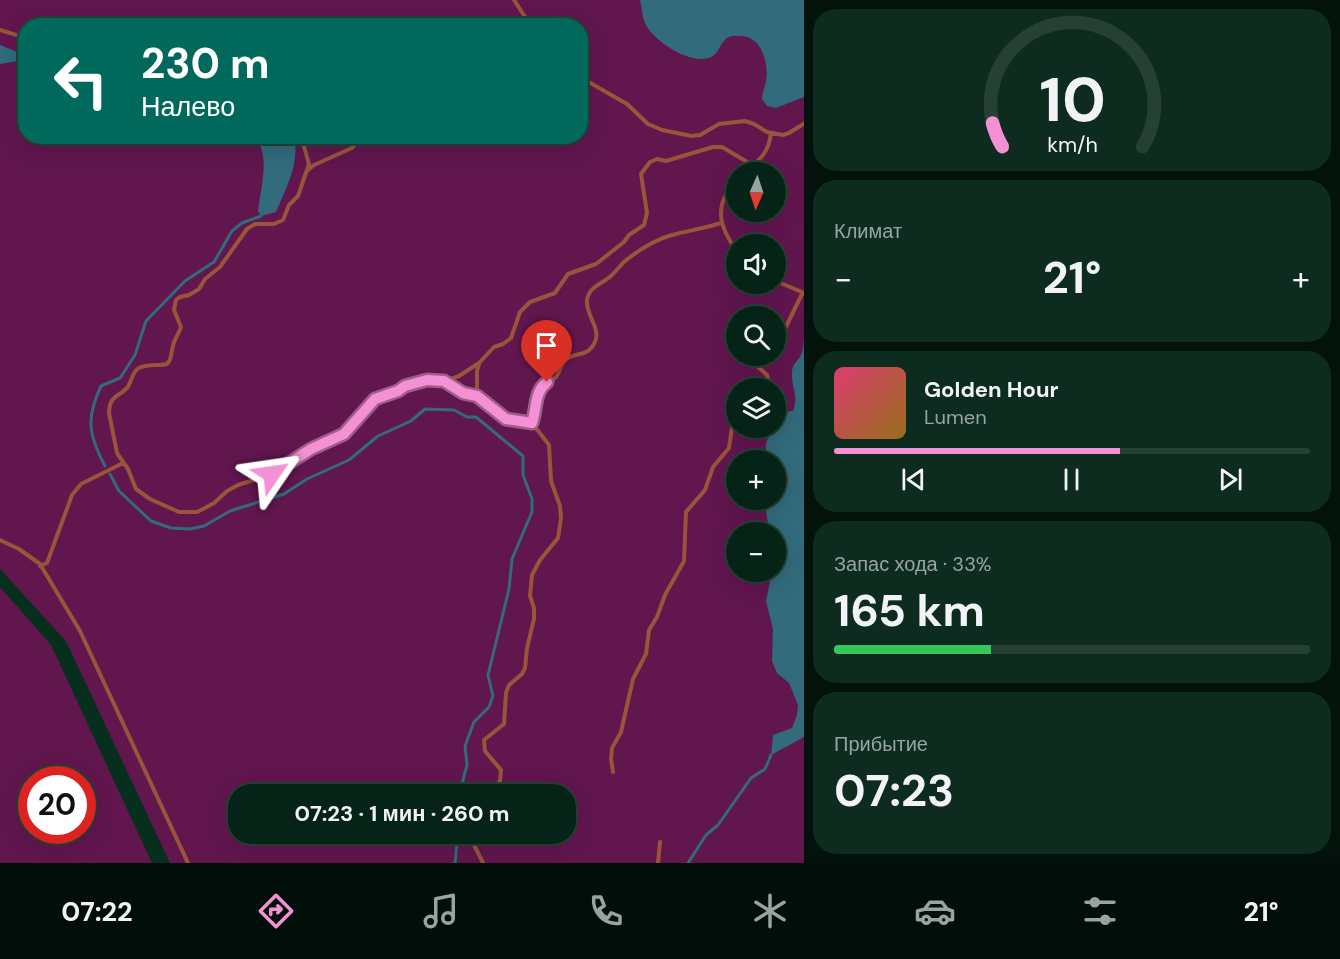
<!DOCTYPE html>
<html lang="ru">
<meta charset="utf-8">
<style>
body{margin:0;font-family:"DM Sans",sans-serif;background:#0e2b1f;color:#f1f3f6;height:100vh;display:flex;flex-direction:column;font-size:22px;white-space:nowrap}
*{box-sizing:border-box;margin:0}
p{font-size:20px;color:#97a4a1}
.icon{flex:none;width:33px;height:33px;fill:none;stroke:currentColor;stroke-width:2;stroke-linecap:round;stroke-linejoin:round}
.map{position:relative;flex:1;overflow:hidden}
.details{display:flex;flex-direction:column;gap:9px;padding:9px;background:#03130c;width:536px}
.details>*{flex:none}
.hud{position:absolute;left:18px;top:18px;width:570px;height:126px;border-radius:24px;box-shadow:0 6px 24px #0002,0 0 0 2px #264035;background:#00695c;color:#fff;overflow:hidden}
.needle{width:39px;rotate:183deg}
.controls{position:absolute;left:726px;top:162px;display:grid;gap:12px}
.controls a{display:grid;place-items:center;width:60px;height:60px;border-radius:50%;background:#052316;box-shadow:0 6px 24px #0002,0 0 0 2px #264035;font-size:30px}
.speed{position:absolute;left:18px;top:766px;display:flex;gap:12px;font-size:30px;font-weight:700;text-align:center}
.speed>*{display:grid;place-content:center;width:78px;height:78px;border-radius:50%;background:#052316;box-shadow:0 6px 24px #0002,0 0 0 2px #264035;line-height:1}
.speed .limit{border:9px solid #d22;background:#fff;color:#111}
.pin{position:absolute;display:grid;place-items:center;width:51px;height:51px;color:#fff;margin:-62px -26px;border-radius:50% 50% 50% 0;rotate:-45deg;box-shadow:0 0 6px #0007}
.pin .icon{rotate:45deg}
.me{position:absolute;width:66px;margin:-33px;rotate:58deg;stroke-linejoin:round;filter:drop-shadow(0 0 4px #0008)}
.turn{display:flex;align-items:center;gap:21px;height:126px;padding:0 24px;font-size:27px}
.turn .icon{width:78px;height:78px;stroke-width:2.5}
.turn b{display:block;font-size:42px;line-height:51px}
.big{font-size:45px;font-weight:700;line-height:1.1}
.details .widget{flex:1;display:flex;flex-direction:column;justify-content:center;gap:9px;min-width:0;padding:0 21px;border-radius:24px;background:#0e2b1f}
.details .dial{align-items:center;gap:0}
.dial svg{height:156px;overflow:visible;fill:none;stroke:#264035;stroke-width:7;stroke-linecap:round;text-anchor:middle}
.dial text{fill:#f1f3f6;stroke:none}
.song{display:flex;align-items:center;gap:18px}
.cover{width:72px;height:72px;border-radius:9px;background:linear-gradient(135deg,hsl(340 70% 55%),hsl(40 70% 35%))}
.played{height:6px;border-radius:3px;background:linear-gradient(90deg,#f491d4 60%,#264035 60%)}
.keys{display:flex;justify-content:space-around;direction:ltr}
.heat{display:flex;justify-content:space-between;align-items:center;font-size:33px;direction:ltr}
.charge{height:9px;border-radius:4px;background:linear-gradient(90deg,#34c759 33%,#264035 0)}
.trip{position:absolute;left:228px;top:784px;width:348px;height:60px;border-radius:24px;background:#052316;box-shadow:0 6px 24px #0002,0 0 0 2px #264035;font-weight:700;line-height:60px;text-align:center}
.dock{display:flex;height:96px;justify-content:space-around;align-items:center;background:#020e09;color:#97a4a1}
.dock .icon{width:42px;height:42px}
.dock .on{color:#f491d4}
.dock b{font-size:27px;color:#f1f3f6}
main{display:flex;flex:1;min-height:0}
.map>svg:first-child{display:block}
.green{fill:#61164e;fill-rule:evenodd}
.water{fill:#316b7c}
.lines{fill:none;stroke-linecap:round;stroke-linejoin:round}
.stream{stroke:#316b7c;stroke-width:3}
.lane{stroke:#9a543a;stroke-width:4}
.route-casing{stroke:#9f5e8a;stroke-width:15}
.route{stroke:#f491d4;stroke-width:10}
</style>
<main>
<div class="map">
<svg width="805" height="863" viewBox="0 0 805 863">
<rect width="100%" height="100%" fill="#072f1e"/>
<path class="green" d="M0 0H804V863H170L66 641 0 569ZM26 26H580V136H26ZM736 172H776V212H736ZM736 244H776V284H736ZM736 316H776V356H736ZM736 388H776V428H736ZM736 460H776V500H736ZM736 532H776V572H736ZM238 795H566V834H238Z
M0 587 51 645 152 863H0ZM32 780H82V831H32Z"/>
<path class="water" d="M640 0H804V97L776 108 767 106 762 99C762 92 765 87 766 81 769 64 762 38 743 36 738 36 733 35 729 37 720 41 720 53 711 57 691 66 653 41 645 23 642 16 642 7 640 0Z
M0 45 25 55V60L0 64Z
M256 137H294C300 163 286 188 276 212L261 216 258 211C261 187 270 157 256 137Z
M804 340V737L771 755 773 735 792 728 797 715 798 705 789 683 777 673 772 661 773 629 766 601 772 572H776L778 555 776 532H771C767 522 764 510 769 500H776V460H766C766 448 763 437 776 433L789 411H793C799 394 791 388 792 372 792 364 798 361 801 355 803 351 803 345 804 340Z"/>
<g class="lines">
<path class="stream" d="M105 466C88 434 86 418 101 386L120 378 135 355 146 321 185 281 214 262 232 231 242 223 261 216
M110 474 119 491 151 521 171 528 190 529 204 526 230 511 284 494 307 479 349 460 378 436 411 421 425 409 454 410 467 417H476L523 456V475L532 499V512L512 559 509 589 488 675 493 696 489 707 474 722 465 746 467 765 459 795
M455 863 458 834
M688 863 706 835 718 825 751 778 765 769 771 755"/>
<path class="lane" d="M514 0 531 26
M0 30 26 38
M580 77 627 104 648 124 662 130 692 136 700 135 719 124 745 121 754 124 767 132 783 135 789 133 805 123
M301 136 309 164 298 196 289 205 283 220 274 224H255L247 229 220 267 205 279 199 289 189 295 180 297 176 300 174 310 181 327C179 334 174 339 173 346 170 355 173 357 167 364 158 366 146 364 139 368 132 371 132 382 127 388 117 398 110 395 109 413L117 453 128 469 136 489 150 499 179 512H197L205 508 214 503 227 491 238 485 272 474 311 449 338 438 375 399 417 382 427 379 444 381 463 393 477 396 506 419 532 423 549 445 551 481 560 506 561 518 558 538 540 560 532 575 530 596 534 608V619L527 648 525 668 522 674 509 685 506 693 504 724 484 740 485 751 501 770 500 781 488 795
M307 171 314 165 352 148 362 136
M744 172C759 161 769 153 771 133
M736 180C714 205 718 225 736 250
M776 281 804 293
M776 343 780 339 802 294
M757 356V366L767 375 770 388
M445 381 459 376 479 363 494 347 503 344 511 338 520 312 530 302 555 293 568 274 596 264 624 242 629 235 644 225 647 213 641 174 650 162 657 159 666 161 713 147H722L754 166
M477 396V371L479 364
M532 423C536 410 534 394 544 385 548 381 552 381 556 377 561 371 560 363 568 358 576 353 585 356 592 347 605 330 585 317 587 300 589 286 603 284 612 275 616 271 620 266 624 262 638 250 658 238 676 234 691 230 706 228 721 223
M0 540 19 549 40 564 80 631 188 863
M40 566 47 563 72 495 81 484 123 463
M613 772 611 759 612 748 621 732 633 679 646 654 649 630 657 617 665 595 684 561 686 512 705 490 713 467 729 448 732 427 736 420
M476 834 474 845 483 863
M658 863 660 842"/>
</g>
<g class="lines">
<defs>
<path id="route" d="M272 474 311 449 344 434 375 399 398 391 405 386 427 380 444 381 463 393 477 396 506 419 532 423C537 408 534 392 547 382"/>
</defs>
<use href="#route" class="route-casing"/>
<use href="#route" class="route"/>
</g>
</svg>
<div class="controls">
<a><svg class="needle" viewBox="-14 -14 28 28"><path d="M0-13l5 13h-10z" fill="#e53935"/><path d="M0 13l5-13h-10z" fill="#97a4a1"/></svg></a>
<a><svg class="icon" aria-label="sound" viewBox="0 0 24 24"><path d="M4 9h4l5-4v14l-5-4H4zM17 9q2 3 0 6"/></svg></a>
<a><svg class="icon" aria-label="search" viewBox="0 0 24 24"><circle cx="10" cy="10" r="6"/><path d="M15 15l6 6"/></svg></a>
<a><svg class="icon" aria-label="layers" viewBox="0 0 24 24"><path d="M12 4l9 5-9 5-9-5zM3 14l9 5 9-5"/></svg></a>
<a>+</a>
<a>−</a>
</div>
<div class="speed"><div class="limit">20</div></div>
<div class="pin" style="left:547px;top:382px;background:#d93025"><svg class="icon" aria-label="arrive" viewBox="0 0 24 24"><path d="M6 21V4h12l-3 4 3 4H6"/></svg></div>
<svg class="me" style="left:272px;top:474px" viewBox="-20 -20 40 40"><path d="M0-17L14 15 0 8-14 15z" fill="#f491d4" stroke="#fff" stroke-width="4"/></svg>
<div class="trip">07:23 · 1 мин · 260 m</div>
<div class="hud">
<div class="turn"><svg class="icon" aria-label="left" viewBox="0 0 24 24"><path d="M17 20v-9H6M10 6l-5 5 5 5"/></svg><div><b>230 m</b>Налево</div></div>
</div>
</div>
<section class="details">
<div class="widget dial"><svg viewBox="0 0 100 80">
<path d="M14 69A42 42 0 1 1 86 69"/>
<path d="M14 69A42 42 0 0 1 9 57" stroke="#f491d4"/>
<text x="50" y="56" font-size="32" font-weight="700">10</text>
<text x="50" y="72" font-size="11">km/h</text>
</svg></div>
<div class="widget"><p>Климат</p>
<div class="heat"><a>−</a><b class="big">21°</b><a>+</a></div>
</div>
<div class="widget">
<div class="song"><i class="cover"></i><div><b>Golden Hour</b><p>Lumen</p></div></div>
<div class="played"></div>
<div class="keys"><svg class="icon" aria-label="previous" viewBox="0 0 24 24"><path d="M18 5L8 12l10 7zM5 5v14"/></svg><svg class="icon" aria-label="pause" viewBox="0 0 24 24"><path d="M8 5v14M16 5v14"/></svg><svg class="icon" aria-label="next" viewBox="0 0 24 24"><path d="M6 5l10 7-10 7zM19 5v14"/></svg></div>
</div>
<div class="widget"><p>Запас хода · 33%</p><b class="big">165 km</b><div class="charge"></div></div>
<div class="widget"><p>Прибытие</p><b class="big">07:23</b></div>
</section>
</main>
<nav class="dock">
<b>07:22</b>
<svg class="icon on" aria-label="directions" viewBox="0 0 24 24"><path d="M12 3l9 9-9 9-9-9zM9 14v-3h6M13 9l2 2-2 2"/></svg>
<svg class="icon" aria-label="music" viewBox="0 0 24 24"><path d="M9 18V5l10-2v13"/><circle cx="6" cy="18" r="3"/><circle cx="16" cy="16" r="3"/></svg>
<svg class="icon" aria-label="phone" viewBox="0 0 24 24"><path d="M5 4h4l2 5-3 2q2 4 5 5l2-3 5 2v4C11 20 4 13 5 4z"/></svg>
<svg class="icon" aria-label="climate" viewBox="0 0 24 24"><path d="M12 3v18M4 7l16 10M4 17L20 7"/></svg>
<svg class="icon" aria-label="car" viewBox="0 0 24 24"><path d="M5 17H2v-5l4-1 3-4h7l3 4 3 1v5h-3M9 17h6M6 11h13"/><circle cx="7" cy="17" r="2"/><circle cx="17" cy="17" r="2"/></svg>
<svg class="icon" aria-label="filters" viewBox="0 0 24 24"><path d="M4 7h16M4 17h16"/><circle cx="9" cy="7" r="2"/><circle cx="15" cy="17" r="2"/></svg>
<b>21°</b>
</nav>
